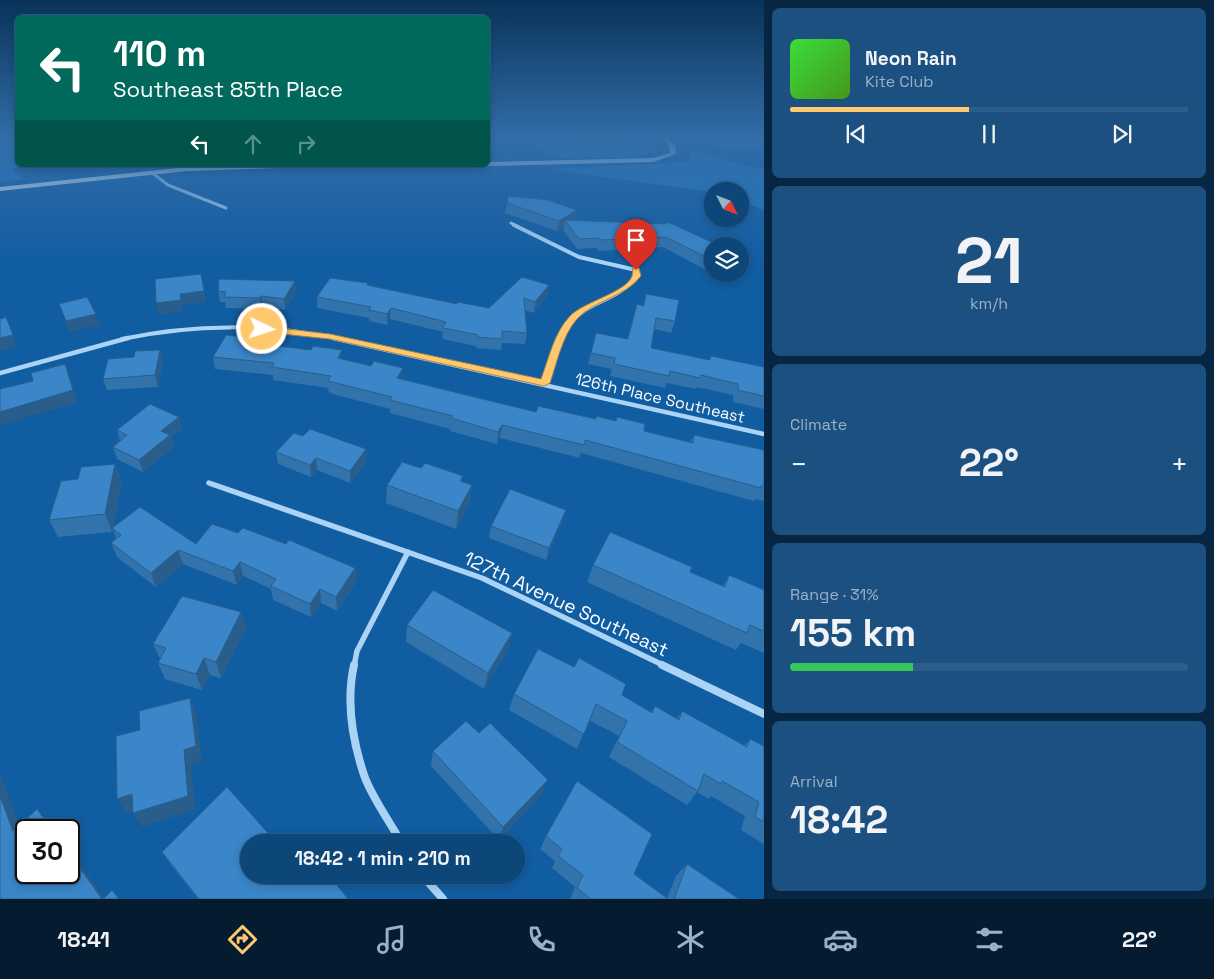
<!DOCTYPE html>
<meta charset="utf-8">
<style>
body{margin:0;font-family:"Space Grotesk",sans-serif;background:#1b5080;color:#f1f3f6;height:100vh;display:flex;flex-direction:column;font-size:19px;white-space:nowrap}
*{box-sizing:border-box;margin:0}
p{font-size:16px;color:#9ab1c6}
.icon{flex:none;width:28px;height:28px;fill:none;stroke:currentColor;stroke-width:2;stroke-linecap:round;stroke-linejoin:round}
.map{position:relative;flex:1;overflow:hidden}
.panel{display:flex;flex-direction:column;gap:8px;padding:8px;background:#072643;width:450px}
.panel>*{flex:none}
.banner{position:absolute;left:15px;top:15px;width:475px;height:152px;border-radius:8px;box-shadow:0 2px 8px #0003,0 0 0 1px #2d5e8a;background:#00695c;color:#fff;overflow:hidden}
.needle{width:32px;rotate:132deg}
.buttons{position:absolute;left:704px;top:182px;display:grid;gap:10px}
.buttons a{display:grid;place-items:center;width:45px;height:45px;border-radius:50%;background:#0d4679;box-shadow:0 2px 8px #0003,0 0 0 1px #2d5e8a;font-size:25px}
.speed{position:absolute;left:15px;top:819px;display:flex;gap:10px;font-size:25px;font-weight:700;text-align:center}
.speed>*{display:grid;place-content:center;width:65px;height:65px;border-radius:50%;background:#0d4679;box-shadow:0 2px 8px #0003,0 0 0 1px #2d5e8a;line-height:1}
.speed .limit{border:2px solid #111;border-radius:8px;background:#fff;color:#111}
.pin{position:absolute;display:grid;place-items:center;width:42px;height:42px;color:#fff;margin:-51px -21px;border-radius:50% 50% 50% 0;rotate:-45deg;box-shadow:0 0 5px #0007}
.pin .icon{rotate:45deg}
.me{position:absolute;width:55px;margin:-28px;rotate:94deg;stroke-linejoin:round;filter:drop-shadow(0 0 4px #0008)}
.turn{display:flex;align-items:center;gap:18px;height:105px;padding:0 15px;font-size:22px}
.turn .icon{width:65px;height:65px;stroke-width:2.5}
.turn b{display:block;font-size:35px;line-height:42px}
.lanes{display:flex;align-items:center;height:48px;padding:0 15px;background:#0003;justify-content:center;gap:25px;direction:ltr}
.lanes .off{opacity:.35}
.big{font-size:38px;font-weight:700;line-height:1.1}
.panel .widget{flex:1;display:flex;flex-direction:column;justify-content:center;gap:8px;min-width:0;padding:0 18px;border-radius:8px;background:#1b5080}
.panel .dial{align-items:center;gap:0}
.dial b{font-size:65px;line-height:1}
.song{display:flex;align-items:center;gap:15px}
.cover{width:60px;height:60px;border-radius:8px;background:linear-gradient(135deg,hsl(120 70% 55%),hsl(100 70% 35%))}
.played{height:5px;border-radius:2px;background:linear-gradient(90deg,#ffc86f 45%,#2d5e8a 45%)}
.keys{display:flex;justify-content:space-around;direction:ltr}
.heat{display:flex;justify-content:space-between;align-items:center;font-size:28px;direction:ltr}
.charge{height:8px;border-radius:4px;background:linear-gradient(90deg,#34c759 31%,#2d5e8a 0)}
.trip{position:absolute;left:240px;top:834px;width:285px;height:50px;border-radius:25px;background:#0d4679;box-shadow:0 2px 8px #0003,0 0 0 1px #2d5e8a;font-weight:700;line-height:50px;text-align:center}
.tabs{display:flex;height:80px;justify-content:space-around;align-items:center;background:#051c30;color:#9ab1c6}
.tabs .icon{width:35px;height:35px}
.tabs .selected{color:#ffc86f}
.tabs b{font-size:22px;color:#f1f3f6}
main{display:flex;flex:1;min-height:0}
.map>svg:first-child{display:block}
.green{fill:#2076bf}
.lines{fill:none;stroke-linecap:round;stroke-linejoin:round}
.stream{fill:#9cd0f8;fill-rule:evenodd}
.street-far4{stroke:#aad3f5;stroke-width:3}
.street-far3{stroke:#aad3f5;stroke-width:4}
.street-far2{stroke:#aad3f5;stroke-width:4.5}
.street-far1{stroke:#aad3f5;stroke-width:5.5}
.street{stroke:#aad3f5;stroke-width:8}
.secondary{fill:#dbedfe;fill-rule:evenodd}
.wall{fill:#3273ac}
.shaded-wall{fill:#295e8c}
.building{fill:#3a86c8;stroke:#295e8c}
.route{fill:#ffc86f;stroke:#a68248}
.labels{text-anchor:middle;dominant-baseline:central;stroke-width:5;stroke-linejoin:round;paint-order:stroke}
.street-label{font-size:16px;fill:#fff;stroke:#115da1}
.near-street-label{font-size:19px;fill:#fff;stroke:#115da1}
</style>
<main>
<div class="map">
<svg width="764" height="899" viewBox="0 0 764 899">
<rect width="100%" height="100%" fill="#115da1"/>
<path class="green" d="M0 137H17L18 165 12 172 26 179 0 182Z
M490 137H596L646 142 658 150 636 157 557 158 530 141Z
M685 137H764V149L693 145Z
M690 149 749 167 764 168V210L740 200V191L712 192 545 169 691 162Z"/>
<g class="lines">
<path class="stream" d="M547 137 613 138 636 137 613 140 549 138Z"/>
<path class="street-far4" d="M151 172 168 185 226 208
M511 223 517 226"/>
<path class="street-far3" d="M514 225 579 257 636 270V277C612 307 581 297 560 339
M122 339C192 324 268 323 338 339"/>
<path class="street-far2" d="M333 338 764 434
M0 373 128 338
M544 383 560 338"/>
<path class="street-far1" d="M209 483 482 578 665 666
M354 666 357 651 408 552"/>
<path class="street" d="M354 665C346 701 352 739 364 775 371 796 390 822 401 842
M662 665 764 714
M422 875 443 899"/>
<path class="secondary" d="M663 137H667L675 146 676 154 653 162 488 166 486 165 488 162 653 158 670 153 669 146Z
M256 165H309L306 167 187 171 0 191V187L187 167Z"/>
</g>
<path class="wall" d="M507 203 577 210 575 220 712 246V267L706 270 663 247 599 251 597 248 577 249 563 230 564 227 557 231 505 213Z
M368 285 457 304 489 308 549 285 547 296 534 313 525 310 527 333 525 344 502 343 501 350 476 348V346L442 339 443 332 390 319 387 325 369 321V318L317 308V297Z
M218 291 296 292 285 310 263 307 262 309 226 308 225 302H220Z
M646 294 675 321 671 333 654 329 651 348 709 360 711 356 764 373V409L733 402V395L697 387 696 389 667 383 665 388 610 376 612 369 588 364 596 333 627 339 637 304 643 306Z
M280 341 281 347 342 359 371 366 403 368 402 379 536 412 644 431 690 442 694 435 764 450V501L755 499 754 501 581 453 580 458 500 438 497 444 450 431V429L390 413V409L329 393 328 388 273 380V375L215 369 213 357Z
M160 350 163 361 158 387 107 390 103 379Z
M179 417 182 429 171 437 174 447 143 472 117 459 113 447 120 441 117 430Z
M303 436 366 449 367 461 350 483 317 470 311 477 278 464 276 452Z
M421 468 462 481 470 502 456 529 386 503 387 485Z
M122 482 113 527 196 544 238 533 355 568 356 582 337 611 321 603 311 617 273 600 271 589 243 576 237 585 183 564 156 587 117 557 111 543 116 538 113 529 112 532 58 537 49 520Z
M562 522 546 560 489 538 491 526Z
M593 565 690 572 723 586 729 575 764 590V653L741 643 736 650 587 582Z
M241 612 246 629 221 678 210 675 202 690 165 679 158 663 160 659 153 644Z
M407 625 508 650 484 689 406 642Z
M514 694 622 695 651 712 655 706 677 719 682 711 744 746 750 739 764 746V844L741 830 745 816 711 796 709 799 697 792 687 805 609 757 619 736 589 720 577 749 509 710Z
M433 751 542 794 499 840 431 766Z
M546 836 634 874 667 898 676 876 687 864 739 899H570L575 887 552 868 555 861 540 849Z
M249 842 348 899H198L171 865 162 852Z"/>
<path class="shaded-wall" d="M577 210 575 220 568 224 565 220 564 227 557 231 559 221Z
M712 258V267L706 270 710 259Z
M201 274 206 302 182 305 183 311 159 315 156 303 180 294Z
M295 281 296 292 285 310 284 299Z
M549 285 547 296 534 313 535 302Z
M261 296 263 307 262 309 260 298Z
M391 308 390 319 387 325V314Z
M96 314 100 325 70 332 66 321Z
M6 317 17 346 0 351V338Z
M160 350 163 361 158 387 155 375Z
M342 350 343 362 338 358Z
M65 364 78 402 0 425V412Z
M403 368 402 381 397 378Z
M179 417 182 429 171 437 174 447 143 472 139 460 161 431Z
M502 425 500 438 497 444 498 432Z
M366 449 367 461 350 483V471Z
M316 458 317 470 311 477 310 465Z
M115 464 122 482 112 532 105 514Z
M472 485 470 502 456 529 458 511Z
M566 510 562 522 546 560 549 548Z
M178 550 183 564 156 587 151 573Z
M240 562 243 576 237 585 233 571Z
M355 568 356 582 337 611 336 597Z
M320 589 321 603 311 617 310 604Z
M241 612 246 629 221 678 216 662Z
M512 633 508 650 484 689 488 673Z
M204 658 210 675 202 690 196 674Z
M190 698 196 713 202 761 191 765 195 810 142 827 133 813Z
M0 774 26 842 13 831 0 796Z
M548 780 542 794 499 840 503 827Z
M132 794 141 808 127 813 117 799Z
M37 809 50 823 55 830H52Z
M69 849 105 899H102L69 853Z"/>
<path class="building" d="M508 196 548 200 577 210 559 221 507 203Z
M565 220 666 224 668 222 720 246H712V258L710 259 666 237 601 240 599 238 579 239Z
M201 274 204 291 180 294 181 300 156 303 155 279Z
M522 277 549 285 535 302 524 298 527 333 502 331V339L478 337V335L443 328 446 322 391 308 387 314 369 310 371 307 317 297 330 278 368 283 367 285 457 304 458 302 489 308Z
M219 279 295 281 284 299 261 296 260 298 224 297 226 292 218 291Z
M646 294 679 300 675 321 656 318 651 348 710 360 711 356 764 367V396L738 390V384L701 375 700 378 670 371 669 376 614 364 615 358 591 353 596 333 628 339 637 304 644 306Z
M87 297 96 314 66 321 59 304Z
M6 317 13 335 0 338V319Z
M226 335 280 341 278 346 311 350 313 346 342 350 338 358 371 366 374 361 403 368 397 378 536 412 538 406 596 419V416L616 421 617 417 645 424 644 431 693 443 694 435 764 450V486H761V488L585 440 584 445 502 425 498 432 451 418 453 416 390 400 392 397 328 381 331 376 272 367 274 363 213 357Z
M160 350 155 375 103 379 108 359 134 357 135 351Z
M65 364 73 390 0 412V389L33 381 31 373Z
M150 404 179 417 161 431 170 435 139 460 113 447 127 435 117 430Z
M310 429 366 449 350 471 316 458 310 465 276 452 294 433 303 436Z
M402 462 421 468 425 463 463 476 460 481 472 485 458 511 387 485Z
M115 464 105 514 49 520 61 481 78 479 81 467Z
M510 489 566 510 549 548 491 526Z
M140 507 196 544 212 524 238 533 243 528 286 544 289 540 355 568 336 597 320 589 310 604 271 586 276 579 240 562 233 571 178 550 151 573 111 543 121 535 112 528Z
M610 532 692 567 690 572 725 587 729 575 764 590V631L750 625 747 633 593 565Z
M433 590 512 633 488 673 407 625Z
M182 596 241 612 216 662 204 658 196 674 158 663 166 648 153 644Z
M538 649 574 667 579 658 626 684 622 695 652 713 655 706 679 720 682 711 747 747 750 739 764 746V822L755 817 759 802 722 781 721 784 704 774 698 791 617 742 627 721 596 704 584 734 514 694Z
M190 698 196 746 184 750 188 796 133 813 132 794 117 799 116 736 140 730 139 711Z
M466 721 479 733 490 723 548 780 503 827 433 751Z
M577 781 652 834 634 874 668 899H591L577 888 583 875 558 856 562 849 546 836Z
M227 787 276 842H249V875H329L348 899H199L162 852Z
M0 796 13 831 37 809 52 830H26V872H69V853L102 899H0Z
M687 864 739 899H674Z
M112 890 119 899H103Z"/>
<linearGradient id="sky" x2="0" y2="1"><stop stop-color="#093359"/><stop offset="0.52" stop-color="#326da8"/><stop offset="1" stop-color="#326da8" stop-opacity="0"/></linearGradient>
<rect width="764" height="263" fill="url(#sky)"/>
<path class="route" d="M633 268H639L641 276C624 298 594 300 577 319 562 336 557 363 550 383L544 386 330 339 262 332 257 329 262 326 330 334 541 379C549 358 554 333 570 316 583 302 627 292 632 276 633 273 632 271 633 268Z"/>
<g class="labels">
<g class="street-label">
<text transform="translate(660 398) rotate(13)">126th Place Southeast</text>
</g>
<g class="near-street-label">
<text transform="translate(566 604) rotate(25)">127th Avenue Southeast</text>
</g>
</g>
</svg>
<div class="buttons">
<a><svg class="needle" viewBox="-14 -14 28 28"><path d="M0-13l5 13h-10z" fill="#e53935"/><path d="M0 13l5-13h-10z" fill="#9ab1c6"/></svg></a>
<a><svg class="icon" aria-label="layers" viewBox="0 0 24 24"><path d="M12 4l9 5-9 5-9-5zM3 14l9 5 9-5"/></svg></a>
</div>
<div class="speed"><div class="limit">30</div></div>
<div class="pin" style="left:636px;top:270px;background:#d93025"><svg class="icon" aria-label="arrive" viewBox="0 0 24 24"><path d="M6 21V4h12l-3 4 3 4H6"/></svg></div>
<svg class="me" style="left:262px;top:329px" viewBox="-20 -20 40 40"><circle r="17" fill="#ffc86f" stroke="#fff" stroke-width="3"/><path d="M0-11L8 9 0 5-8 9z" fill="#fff"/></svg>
<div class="trip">18:42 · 1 min · 210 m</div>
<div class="banner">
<div class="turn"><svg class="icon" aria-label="left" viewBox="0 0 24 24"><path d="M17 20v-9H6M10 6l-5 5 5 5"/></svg><div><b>110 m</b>Southeast 85th Place</div></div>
<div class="lanes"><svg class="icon" aria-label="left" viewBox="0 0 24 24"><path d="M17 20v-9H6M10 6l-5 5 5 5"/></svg><svg class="icon off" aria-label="ahead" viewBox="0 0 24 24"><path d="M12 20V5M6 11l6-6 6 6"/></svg><svg class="icon off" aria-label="right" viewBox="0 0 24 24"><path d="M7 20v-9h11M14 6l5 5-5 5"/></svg></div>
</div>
</div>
<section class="panel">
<div class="widget">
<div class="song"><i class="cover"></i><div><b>Neon Rain</b><p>Kite Club</p></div></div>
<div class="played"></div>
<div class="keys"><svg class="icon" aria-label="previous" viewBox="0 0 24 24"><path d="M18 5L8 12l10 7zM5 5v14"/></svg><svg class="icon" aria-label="pause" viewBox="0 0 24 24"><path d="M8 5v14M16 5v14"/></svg><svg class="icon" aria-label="next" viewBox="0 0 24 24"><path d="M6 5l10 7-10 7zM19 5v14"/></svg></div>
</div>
<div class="widget dial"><b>21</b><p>km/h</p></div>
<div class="widget"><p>Climate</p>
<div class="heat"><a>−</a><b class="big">22°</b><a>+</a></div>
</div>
<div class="widget"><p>Range · 31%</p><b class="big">155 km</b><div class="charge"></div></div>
<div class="widget"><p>Arrival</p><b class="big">18:42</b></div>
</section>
</main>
<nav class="tabs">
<b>18:41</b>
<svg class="icon selected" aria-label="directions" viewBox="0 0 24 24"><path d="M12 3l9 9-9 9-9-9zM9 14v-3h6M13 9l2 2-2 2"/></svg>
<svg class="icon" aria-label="music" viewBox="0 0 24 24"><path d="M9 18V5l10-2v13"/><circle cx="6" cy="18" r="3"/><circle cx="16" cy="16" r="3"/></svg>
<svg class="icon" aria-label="phone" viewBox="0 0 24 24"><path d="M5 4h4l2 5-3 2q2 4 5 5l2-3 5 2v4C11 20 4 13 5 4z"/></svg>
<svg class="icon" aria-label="climate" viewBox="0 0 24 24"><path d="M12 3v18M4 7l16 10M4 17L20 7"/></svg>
<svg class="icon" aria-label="car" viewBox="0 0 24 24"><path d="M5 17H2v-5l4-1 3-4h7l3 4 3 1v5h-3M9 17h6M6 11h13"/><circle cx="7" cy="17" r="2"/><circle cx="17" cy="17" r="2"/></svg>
<svg class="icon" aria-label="filters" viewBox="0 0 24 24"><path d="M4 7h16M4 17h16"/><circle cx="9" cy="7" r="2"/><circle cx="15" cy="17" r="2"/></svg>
<b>22°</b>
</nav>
